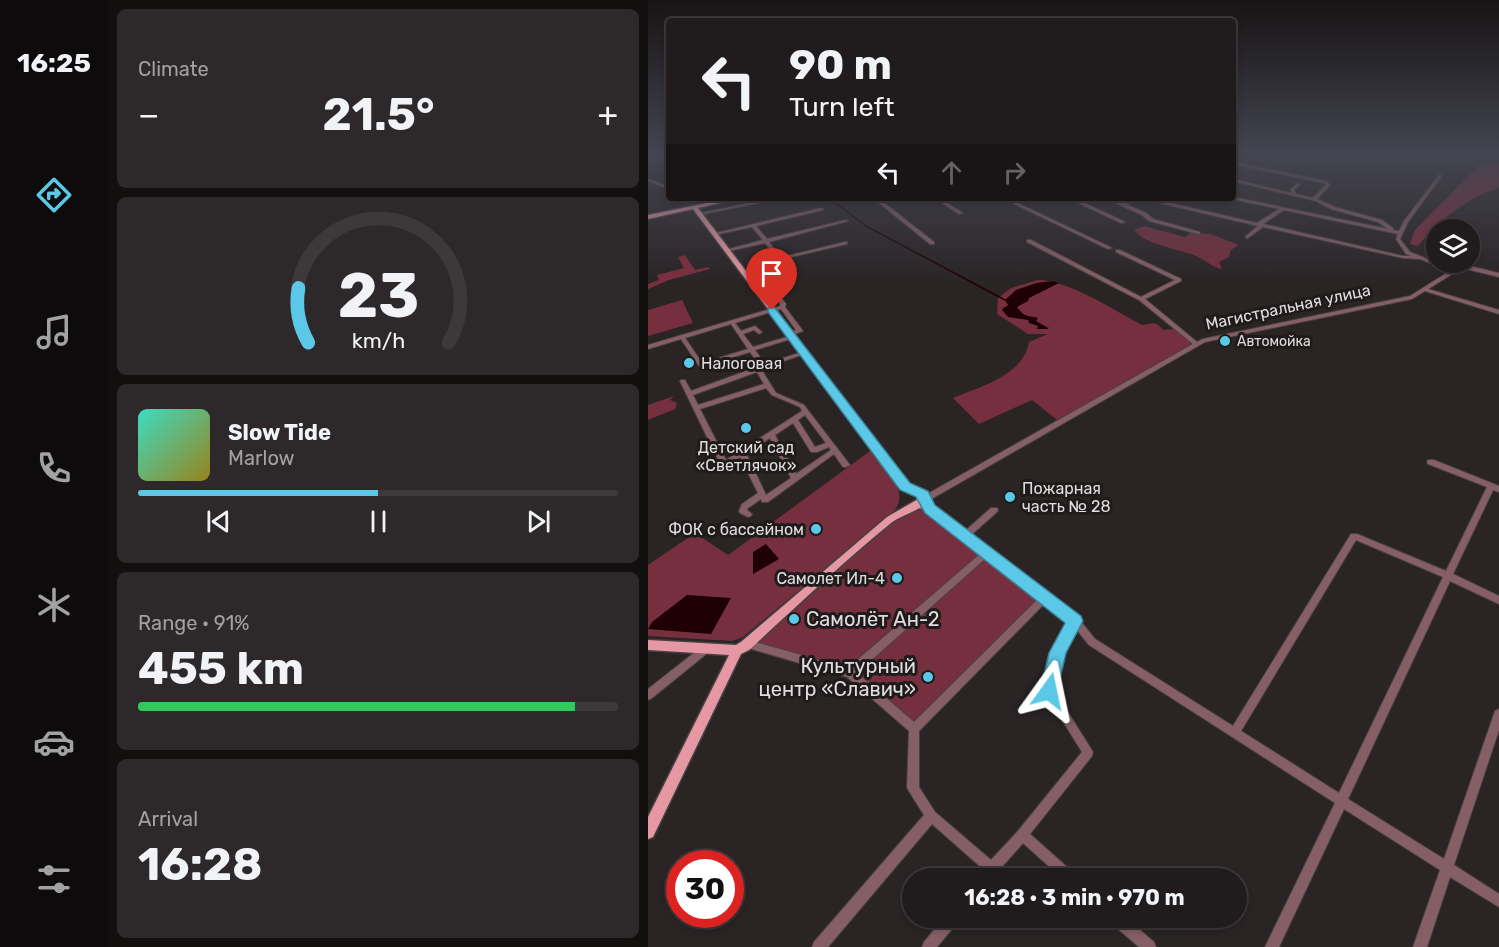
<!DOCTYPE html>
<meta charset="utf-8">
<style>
body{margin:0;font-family:Rubik,sans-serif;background:#2d2829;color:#f1f3f6;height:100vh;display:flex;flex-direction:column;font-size:22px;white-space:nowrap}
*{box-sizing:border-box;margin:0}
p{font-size:20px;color:#a2a1a3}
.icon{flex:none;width:33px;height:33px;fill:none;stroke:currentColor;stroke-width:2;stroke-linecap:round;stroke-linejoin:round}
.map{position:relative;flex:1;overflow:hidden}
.sheet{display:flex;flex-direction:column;gap:9px;padding:9px;background:#120f0f;width:540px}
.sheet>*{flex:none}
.guide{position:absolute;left:18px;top:18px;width:570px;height:183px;border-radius:6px;box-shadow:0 3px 9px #0003,0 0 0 2px #3d393b;background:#201b1c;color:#f1f3f6;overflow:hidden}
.controls{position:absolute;left:778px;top:219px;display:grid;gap:12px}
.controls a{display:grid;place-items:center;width:54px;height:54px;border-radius:50%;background:#201b1c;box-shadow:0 3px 9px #0003,0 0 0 2px #3d393b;font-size:30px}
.speed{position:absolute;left:18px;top:850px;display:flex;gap:12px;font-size:30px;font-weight:700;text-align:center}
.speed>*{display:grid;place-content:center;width:78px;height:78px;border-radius:50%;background:#201b1c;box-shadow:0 3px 9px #0003,0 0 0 2px #3d393b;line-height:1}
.speed .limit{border:9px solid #d22;background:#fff;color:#111}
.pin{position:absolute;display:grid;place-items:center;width:51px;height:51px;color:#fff;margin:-62px -26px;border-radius:50% 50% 50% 0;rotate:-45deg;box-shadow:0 0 6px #0007}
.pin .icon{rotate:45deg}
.me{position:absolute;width:66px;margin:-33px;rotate:12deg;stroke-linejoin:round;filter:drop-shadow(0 0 4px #0008)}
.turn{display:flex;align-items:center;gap:21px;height:126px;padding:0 24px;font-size:27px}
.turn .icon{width:78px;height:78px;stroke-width:2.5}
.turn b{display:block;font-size:42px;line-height:51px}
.lanes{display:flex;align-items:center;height:57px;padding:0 24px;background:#0003;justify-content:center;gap:30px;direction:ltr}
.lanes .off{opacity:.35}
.big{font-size:45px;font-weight:700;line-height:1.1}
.sheet .card{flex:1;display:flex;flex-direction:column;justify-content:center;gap:9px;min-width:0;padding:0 21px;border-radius:9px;background:#2d2829}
.sheet .dial{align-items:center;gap:0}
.dial svg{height:156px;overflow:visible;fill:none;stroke:#3d393b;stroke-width:7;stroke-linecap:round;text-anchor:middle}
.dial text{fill:#f1f3f6;stroke:none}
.song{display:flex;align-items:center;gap:18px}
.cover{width:72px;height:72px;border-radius:9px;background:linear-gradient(135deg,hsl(170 70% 55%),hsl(50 70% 35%))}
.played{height:6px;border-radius:3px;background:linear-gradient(90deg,#5bc8e7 50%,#3d393b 50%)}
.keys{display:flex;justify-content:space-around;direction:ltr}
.heat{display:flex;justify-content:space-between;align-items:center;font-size:33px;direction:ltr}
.charge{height:9px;border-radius:4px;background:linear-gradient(90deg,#34c759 91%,#3d393b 0)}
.trip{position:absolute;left:254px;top:868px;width:345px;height:60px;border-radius:30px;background:#201b1c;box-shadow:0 3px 9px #0003,0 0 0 2px #3d393b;font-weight:700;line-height:60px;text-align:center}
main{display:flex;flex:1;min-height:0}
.tabs{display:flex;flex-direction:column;width:108px;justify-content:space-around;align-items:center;background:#0d0b0b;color:#a2a1a3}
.tabs .icon{width:42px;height:42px}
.tabs .active{color:#5bc8e7}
.tabs b{font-size:27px;color:#f1f3f6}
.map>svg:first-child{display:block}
.green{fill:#762f3e;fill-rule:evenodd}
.forest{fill:#7d2e3f}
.water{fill:#1f0005}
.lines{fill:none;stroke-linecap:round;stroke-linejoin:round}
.stream{stroke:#1f0005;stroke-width:1.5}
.minor-casing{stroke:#474142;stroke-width:2}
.major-casing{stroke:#474142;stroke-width:3}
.minor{fill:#855f65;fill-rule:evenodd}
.major{fill:#e598a3;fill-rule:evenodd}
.route{fill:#5bc8e7;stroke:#3b8296;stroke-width:1.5}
.poi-dot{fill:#5bc8e7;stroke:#201b1b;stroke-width:2}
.labels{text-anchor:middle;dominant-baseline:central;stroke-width:6;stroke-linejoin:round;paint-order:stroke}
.far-poi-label{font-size:14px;fill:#e0dcdd;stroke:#201b1b;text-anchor:start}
.street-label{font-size:16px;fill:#e0dcdd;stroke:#201b1b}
.poi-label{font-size:16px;fill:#e0dcdd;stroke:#201b1b;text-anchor:start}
.near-poi-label{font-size:20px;fill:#e0dcdd;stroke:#201b1b;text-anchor:start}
</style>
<main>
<nav class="tabs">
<b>16:25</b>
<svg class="icon active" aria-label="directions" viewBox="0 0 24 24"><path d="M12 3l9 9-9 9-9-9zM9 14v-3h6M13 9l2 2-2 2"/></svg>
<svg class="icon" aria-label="music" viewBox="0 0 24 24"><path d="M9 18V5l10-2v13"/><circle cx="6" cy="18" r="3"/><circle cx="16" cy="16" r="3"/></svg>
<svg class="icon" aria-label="phone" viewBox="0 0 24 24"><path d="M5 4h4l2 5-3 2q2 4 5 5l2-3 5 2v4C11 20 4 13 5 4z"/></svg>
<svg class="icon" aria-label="climate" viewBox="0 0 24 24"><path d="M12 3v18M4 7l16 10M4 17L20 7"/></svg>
<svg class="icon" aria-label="car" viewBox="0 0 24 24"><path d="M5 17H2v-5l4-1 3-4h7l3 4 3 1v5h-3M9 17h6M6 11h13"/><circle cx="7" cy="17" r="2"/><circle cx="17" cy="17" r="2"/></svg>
<svg class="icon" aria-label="filters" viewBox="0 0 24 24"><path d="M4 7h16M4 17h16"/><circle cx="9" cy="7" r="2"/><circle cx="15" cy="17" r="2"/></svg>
</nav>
<section class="sheet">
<div class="card"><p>Climate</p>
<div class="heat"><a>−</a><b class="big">21.5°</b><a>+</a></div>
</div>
<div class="card dial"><svg viewBox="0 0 100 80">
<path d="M14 69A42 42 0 1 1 86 69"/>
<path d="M14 69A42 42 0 0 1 9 41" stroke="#5bc8e7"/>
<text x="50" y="56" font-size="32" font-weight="700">23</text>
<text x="50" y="72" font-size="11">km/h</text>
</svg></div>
<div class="card">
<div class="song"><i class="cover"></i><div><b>Slow Tide</b><p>Marlow</p></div></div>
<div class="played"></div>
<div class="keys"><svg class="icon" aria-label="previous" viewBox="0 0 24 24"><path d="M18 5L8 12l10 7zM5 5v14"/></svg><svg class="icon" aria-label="pause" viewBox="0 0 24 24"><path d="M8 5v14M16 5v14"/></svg><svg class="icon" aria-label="next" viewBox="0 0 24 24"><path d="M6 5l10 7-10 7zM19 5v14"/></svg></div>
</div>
<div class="card"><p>Range · 91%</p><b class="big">455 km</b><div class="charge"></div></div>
<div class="card"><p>Arrival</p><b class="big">16:28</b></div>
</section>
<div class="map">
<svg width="851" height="947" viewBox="0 0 851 947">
<rect width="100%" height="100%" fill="#2a2425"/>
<path class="green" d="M496 226 537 237 543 233 563 234 591 245 583 250 581 257 571 262 574 269C563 267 558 260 548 256 529 248 500 246 486 230Z
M390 280C420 280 466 310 494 325 505 324 507 320 515 330L526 329 548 345 409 420 384 400 331 424 305 398C333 386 375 376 381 342L400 334H380L349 314 350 298 363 288ZM405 281 410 283 380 298 369 307C375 314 378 319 388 317L387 321 402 328C391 327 388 324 380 320 369 313 367 321 354 308L360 306 368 290 389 283Z
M34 300 45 323 0 336V310Z
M26 396 22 400 29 403 27 409 0 420V405Z
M222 451C235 468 262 489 247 510L95 637 84 641 0 636V565L47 533 80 555Z
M274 506 397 598 266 729 202 672 100 644 254 512Z"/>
<path class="forest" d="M841 162H851V188C819 197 791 221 770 246L762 244 767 230 832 164Z
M37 255 47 270 60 267 62 269 21 280 0 289V284L11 280 9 275 36 268 30 257Z"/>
<path class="water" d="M405 281 411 283 381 298 380 301 369 307C375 316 379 316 390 318L388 321 401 329H389L390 326 381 323 380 320 360 317 354 310 360 305 357 300 368 290 389 283Z
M118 544 131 559 105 574V552Z
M39 595 83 598 63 634 0 629 4 622Z"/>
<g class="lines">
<path class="stream" d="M181 198 218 226 357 300"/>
<defs>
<path id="minor" d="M18 152H21V153L0 159V157Z
M585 162 678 181 682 185 669 199 687 207 734 220 745 228V230L751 231 756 221 791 175H793V177L760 222 752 239 762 252 805 269 813 264 851 273V277L814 268 780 289 851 310V314L777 291 764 299 557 342 280 501H274L273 499 274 497 545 344 491 300 379 242V240H383L493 297 527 280 468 252V250H472L533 279V281L497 299 549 342 555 339 762 296 802 271 772 259 755 258 615 227 600 238H598V236L610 226 499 200 478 204 498 213 505 219 552 232V234H550L501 221 494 215 456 198H462L474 203 500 198 609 223 631 209 580 198 585 197 740 229 730 222 683 209 668 201 585 181V179L643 193V189L650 183 652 184 646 190 648 194 665 198 678 185 676 183 585 164ZM636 210 750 234 748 239 758 254 763 256H755L615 224Z
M0 179 21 187V189L0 181Z
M33 198H38L41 200 39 201Z
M127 198H136L50 215 48 214Z
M225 198H230L286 242V244H282Z
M286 198H291L315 213 311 214Z
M354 198H359L464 248 460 249Z
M420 198H426L477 222 473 223Z
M173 208 175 209V210L108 226 119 239 198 220 200 221 121 242 128 251 126 252H124L117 243 77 252V250L115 240 104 227 66 235 64 234Z
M197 242H199V244L135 259 125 256 127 255 135 257Z
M130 295 132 296 138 304 137 307 155 331 144 335 147 337 146 338 107 350 117 364 154 352H158L159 353 113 369 128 393 156 405 202 465 198 467H195L186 454 120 502H114L113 499 100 508 99 510 104 514 103 516 100 517 92 513 91 511 94 504 110 493 92 457 79 466H73L32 381 33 380H37L43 391 112 366 102 352 53 367 51 366 33 339 0 349V345L132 306V304L129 299 117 303 114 301ZM133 309 148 330 139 334 142 336 105 347 95 334 106 330 111 334 114 332 107 326 93 331 87 323ZM83 324 100 349 54 363 37 338ZM109 372 116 384 50 405 45 395ZM118 388 124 395 152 407 154 411 78 460 52 409ZM157 415 178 443 167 447 150 420ZM145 423 163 452H169L181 447 183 450 148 474 127 435ZM122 438 143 478 118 495 98 453Z
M780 460H786L851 486V492L845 490 805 574 851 596V604L802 581 700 799 796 859 846 714 847 711 851 709V730L806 865 851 894V907L802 877 779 947H765L792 870 696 809 631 947H617L687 803 441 645 428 629 415 654 406 690 445 752 444 756 382 834 428 875 430 879H415L375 843 343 879H329L331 875 335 869 284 824 180 947H164L166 942 276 815 259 788 261 731 199 677 100 648 97 647 95 644 97 641 100 640 200 668 333 553 279 511 266 507 265 505 266 503C286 502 302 520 317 531L343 508H349L350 510 349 512 322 536 430 618 447 639 585 726 703 534H709L798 571 839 487 780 464 779 462ZM708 540 795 577 691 793 593 731ZM339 557 391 598 266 722 209 673ZM397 603 422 622 405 653 396 691 434 752 370 831 343 860 287 812 271 787V731Z
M59 644 62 645 64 648 62 651 4 698 0 700V689L56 645Z
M296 918H310L309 923 289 947H274L276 942Z
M462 918H478L506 942 508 947H491L463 923Z"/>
<path id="major" d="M84 198H94L50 208 260 484 278 493 282 499C273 511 255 514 243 523 194 563 148 607 101 650L93 654 5 837 0 839V817L81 655 0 650V640L88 645 93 642 239 517 272 498 254 488 45 209 0 219V215Z"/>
</defs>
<use href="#minor" class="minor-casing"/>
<use href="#major" class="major-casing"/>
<use href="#minor" class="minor"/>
<use href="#major" class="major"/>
</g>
<linearGradient id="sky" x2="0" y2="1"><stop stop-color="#171414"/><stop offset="0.54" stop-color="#444551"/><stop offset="1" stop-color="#444551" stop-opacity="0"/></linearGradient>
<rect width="851" height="284" fill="url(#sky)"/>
<path class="route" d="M124 307 127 308 262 483 280 491 287 505 433 616 435 621 418 653 408 697 401 699 395 697 392 691 401 653 417 623 277 513 268 497 252 490 120 312V308Z"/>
<g class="poi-dot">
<circle cx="577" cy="341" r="6"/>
<circle cx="41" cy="363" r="6"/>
<circle cx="98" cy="428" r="6"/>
<circle cx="362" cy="497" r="6"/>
<circle cx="168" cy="529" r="6"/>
<circle cx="249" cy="578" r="6"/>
<circle cx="146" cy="619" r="6"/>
<circle cx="280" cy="677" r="6"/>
</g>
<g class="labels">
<g class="far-poi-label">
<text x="589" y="341">Автомойка</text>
</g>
<g class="street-label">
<text transform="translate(640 307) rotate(-12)">Магистральная улица</text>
</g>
<g class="poi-label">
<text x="53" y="363">Налоговая</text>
<text x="98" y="447" text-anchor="middle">Детский сад<tspan x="98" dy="18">«Светлячок»</tspan></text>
<text x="374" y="488">Пожарная<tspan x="374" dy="18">часть № 28</tspan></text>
<text x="156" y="529" text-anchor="end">ФОК с бассейном</text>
<text x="237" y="578" text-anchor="end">Самолет Ил-4</text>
</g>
<g class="near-poi-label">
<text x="158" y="619">Самолёт Ан-2</text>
<text x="268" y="666" text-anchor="end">Культурный<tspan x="268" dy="23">центр «Славич»</tspan></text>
</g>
</g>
</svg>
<div class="controls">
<a><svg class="icon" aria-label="layers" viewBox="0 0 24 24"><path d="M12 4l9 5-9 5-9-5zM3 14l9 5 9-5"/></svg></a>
</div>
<div class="speed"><div class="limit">30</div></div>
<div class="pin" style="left:124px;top:310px;background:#d93025"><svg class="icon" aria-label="arrive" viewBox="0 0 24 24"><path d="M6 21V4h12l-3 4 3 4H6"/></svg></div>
<svg class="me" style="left:401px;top:691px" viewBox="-20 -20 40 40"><path d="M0-17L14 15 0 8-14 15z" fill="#5bc8e7" stroke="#fff" stroke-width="4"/></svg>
<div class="trip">16:28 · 3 min · 970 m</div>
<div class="guide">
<div class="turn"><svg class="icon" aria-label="left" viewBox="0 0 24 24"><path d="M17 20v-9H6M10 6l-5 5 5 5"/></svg><div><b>90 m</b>Turn left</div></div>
<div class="lanes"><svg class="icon" aria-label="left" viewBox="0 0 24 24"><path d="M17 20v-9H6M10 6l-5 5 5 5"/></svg><svg class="icon off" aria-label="ahead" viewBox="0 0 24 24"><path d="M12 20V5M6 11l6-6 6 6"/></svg><svg class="icon off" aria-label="right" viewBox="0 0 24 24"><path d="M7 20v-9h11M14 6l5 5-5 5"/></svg></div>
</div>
</div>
</main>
